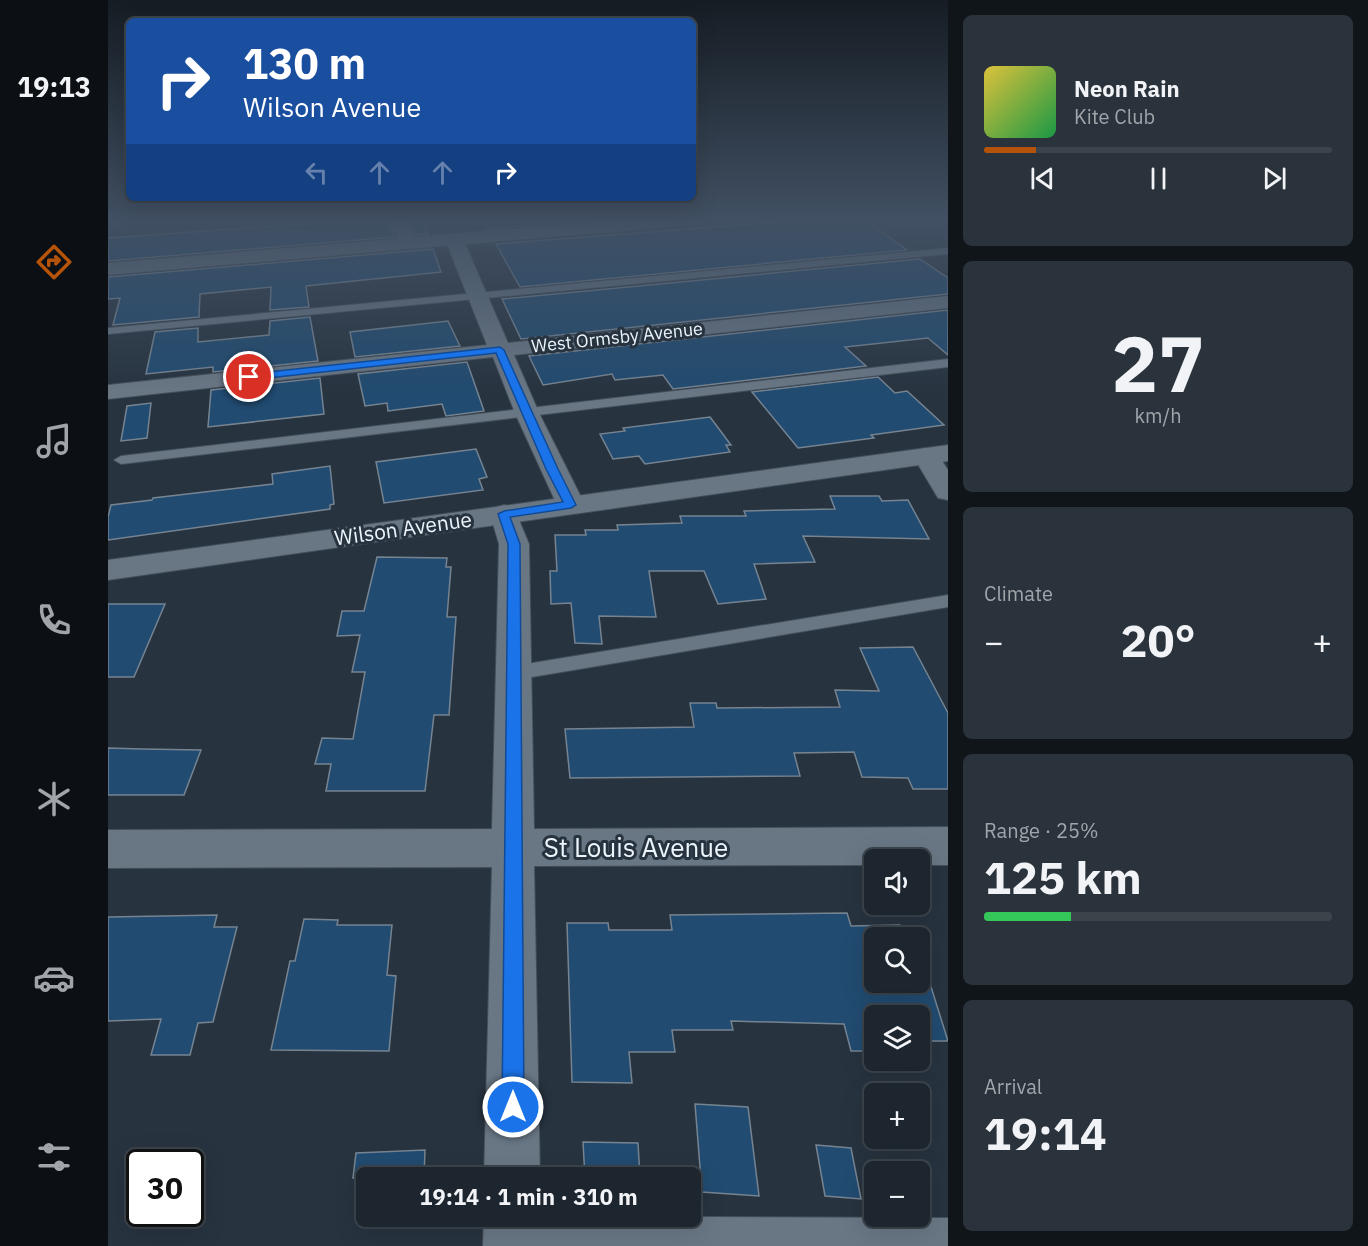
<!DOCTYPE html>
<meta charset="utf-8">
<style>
body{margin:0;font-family:"IBM Plex Sans",sans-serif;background:#2a323b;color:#f1f3f6;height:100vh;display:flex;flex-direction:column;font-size:22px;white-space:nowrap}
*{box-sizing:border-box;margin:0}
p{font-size:20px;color:#a0a5aa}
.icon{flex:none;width:33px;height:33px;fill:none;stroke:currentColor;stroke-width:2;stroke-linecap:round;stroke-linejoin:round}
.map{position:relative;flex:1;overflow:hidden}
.panel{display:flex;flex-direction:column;gap:15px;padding:15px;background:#10151a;width:420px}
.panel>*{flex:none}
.banner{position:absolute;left:18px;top:18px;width:570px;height:183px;border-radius:9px;box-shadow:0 6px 24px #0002,0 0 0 2px #3b434b;background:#1a4fa0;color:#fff;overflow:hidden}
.buttons{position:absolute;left:756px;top:849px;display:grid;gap:12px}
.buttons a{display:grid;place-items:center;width:66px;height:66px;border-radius:9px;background:#1d262f;box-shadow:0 6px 24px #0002,0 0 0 2px #3b434b;font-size:30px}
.speed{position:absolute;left:18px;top:1149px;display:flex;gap:12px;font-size:30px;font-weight:700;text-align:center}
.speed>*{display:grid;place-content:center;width:78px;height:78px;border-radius:50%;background:#1d262f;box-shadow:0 6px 24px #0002,0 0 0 2px #3b434b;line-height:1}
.speed .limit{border:3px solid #111;border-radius:9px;background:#fff;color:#111}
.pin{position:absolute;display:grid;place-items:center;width:51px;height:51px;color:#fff;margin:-26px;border:3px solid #fff;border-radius:50%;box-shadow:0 2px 6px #0007}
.me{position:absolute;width:66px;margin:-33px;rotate:0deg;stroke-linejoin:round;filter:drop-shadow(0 0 4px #0008)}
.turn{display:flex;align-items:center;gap:21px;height:126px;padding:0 18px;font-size:27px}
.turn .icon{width:78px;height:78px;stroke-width:2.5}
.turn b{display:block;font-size:42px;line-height:51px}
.lanes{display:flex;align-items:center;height:57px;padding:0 18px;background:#0003;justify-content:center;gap:30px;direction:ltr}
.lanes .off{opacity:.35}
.big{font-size:45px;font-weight:700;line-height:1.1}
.panel .widget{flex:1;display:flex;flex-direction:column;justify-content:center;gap:9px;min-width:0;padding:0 21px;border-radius:9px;background:#2a323b}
.panel .dial{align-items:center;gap:0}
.dial b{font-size:78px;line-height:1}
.song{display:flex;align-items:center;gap:18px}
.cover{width:72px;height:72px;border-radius:9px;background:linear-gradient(135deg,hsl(50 70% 55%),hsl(140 70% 35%))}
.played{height:6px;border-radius:3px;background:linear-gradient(90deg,#b45309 15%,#3b434b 15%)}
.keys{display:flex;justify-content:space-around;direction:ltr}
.heat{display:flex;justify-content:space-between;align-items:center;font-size:33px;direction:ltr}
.charge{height:9px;border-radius:4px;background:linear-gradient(90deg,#34c759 25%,#3b434b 0)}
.trip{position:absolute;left:248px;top:1167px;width:345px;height:60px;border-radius:9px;background:#1d262f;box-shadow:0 6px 24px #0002,0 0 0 2px #3b434b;font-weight:700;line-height:60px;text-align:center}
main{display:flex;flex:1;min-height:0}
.menu{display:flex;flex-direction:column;width:108px;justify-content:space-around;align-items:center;background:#0c0f13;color:#a0a5aa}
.menu .icon{width:42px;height:42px}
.menu .selected{color:#b45309}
.menu b{font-size:27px;color:#f1f3f6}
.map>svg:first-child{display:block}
.building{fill:#214b70;stroke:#768492;stroke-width:1.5}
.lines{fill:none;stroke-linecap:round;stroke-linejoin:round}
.service-casing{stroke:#444f59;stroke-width:2}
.minor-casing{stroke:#444f59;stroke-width:2}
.tertiary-casing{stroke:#444f59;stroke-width:2}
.secondary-casing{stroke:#444f59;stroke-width:2}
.service{fill:#697785;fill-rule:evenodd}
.minor{fill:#697785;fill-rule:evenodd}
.tertiary{fill:#697785;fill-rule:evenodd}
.secondary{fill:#697785;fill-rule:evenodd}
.route{fill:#1a73e8;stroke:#114b97;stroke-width:1.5}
.labels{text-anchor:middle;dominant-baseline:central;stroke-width:6;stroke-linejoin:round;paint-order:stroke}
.far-street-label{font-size:18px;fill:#ecf4fc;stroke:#27333f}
.street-label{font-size:21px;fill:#ecf4fc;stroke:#27333f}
.near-street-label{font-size:26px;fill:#ecf4fc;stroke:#27333f}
</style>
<main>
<nav class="menu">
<b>19:13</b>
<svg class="icon selected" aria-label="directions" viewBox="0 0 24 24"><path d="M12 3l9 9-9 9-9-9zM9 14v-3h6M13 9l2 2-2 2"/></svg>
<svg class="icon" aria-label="music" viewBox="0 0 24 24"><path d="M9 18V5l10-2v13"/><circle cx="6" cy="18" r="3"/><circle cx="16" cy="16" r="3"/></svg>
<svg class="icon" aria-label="phone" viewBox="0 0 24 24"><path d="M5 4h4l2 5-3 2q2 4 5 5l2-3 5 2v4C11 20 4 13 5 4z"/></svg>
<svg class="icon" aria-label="climate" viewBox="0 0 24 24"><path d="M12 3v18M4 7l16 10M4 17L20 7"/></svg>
<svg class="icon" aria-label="car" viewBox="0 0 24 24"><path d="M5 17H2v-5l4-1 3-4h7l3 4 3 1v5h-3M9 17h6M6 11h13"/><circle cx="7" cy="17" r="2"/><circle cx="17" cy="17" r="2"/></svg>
<svg class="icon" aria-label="filters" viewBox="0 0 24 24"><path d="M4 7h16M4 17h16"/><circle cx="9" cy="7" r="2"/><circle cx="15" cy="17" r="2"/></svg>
</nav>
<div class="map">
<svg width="840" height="1246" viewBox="0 0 840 1246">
<rect width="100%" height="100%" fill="#27333f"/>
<path class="building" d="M227 219H282L286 237 0 261V238L227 222Z
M302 219H314L320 234 306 235Z
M374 219H495L380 229Z
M711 219H755L799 250 412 287 388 244Z
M325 249 333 272 198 286 201 307 162 310 163 287 92 294 91 317 5 325 12 298 0 299V277Z
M812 259 840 278V294L413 339 394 299Z
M840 310V355L820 338 737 347 758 366 565 389 555 375 507 380 504 374 435 385 421 356Z
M202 317 210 361 105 372V367L38 374 47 332 90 328V342L161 335 162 321Z
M340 321 352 346 247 357 242 332Z
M359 362 376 411 338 416 334 404 280 411 279 403 257 406 250 374Z
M770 377 787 393 799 391 836 425 763 435 766 438 690 448 644 392Z
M212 378 216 414 100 427 103 390Z
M43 403 39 438 13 441 19 406Z
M602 417 623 445H618L622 452 537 464 531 456 505 459 492 434 517 431 515 428Z
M368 449 379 477 371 479 375 490 276 503 268 462Z
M222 466 226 504 222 505V509L0 540V517L3 505 44 500 45 498 165 484 164 474Z
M722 496H771L774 501 800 500 821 539 695 536 707 562 646 564 658 599 610 604 596 571H541L548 617 491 616 494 644 467 643 463 603 443 604 442 571H449L447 535H478L477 530H510L509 525 574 523 572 516H638L636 511 727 509Z
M269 557 339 558 338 567H343L339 617H348L341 715H326L317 791H218L223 764H207L214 738 245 739 257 672H244L252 635 229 636 234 611H256Z
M0 604H57L26 677H0Z
M805 647 840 713V789H805L800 778 754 777 746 752 686 753 692 776 462 778 457 729 586 727 582 703H608L609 708 732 707 727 690 771 691 752 648Z
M0 748 34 749 93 750 76 795H0Z
M739 913 743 926 792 925 796 938H766V982H812V974H819L840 1041H812V1016H766V1051H743L736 1024 623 1021 625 1030H564L567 1052H521L524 1083 464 1082 459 923H500L501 930H564L562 915Z
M109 915 106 927H129L105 1022 90 1023 82 1055H43L53 1019 0 1021V917Z
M196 919 230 920 229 925H284L279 975 288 976 281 1051 163 1050 182 961H187Z
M587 1104 640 1107 651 1196 594 1192Z
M475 1142 530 1143 532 1178H477Z
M708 1145 743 1148 753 1199 717 1196Z
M317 1150 316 1178H245L248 1153Z"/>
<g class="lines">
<defs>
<path id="service" d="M840 248V254L0 334V328Z
M840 359V367L13 464 6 460 13 456Z
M840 595V607L406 680 399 678 396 673 399 668 406 666Z
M406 1216 840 1218V1246H407L398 1242 393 1231 398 1220Z"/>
<path id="minor" d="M284 219H300L306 244 303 248H291Z
M346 234 352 235 355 239 400 343 840 296V308L406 355 431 413 477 505 473 511 463 514 453 511 449 505 407 413 385 357 0 399V385L379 345 337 239 340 235Z
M818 448 827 450 840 470V500L830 498 805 456 809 450Z
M396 505 406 508 421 544 426 829 840 827V865H812V860H766V865L426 866 432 1178H376L384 867 0 868V830L384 829 391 544 382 514 386 508Z
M376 1216H432L433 1246H375Z"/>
<path id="tertiary" d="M840 445V461L0 580V560Z"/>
<path id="secondary" d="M526 219H598L590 224 0 275V263Z"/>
</defs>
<use href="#service" class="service-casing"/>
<use href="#minor" class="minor-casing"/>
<use href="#tertiary" class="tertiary-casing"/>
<use href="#secondary" class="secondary-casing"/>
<use href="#service" class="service"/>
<use href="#minor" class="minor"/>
<use href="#tertiary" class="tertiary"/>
<use href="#secondary" class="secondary"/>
</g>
<linearGradient id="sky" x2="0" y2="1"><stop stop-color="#151c23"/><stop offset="0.56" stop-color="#415063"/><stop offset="1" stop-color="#415063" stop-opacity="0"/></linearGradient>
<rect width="840" height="394" fill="url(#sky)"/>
<path class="route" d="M392 347 396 350 450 469 468 505 463 508 402 517 412 544 416 1107 413 1114 405 1118 397 1114 394 1107 400 544 390 514 396 511 455 502 438 469 388 353 141 380 136 377 141 374Z"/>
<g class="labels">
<g class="far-street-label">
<text transform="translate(509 337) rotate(-6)">West Ormsby Avenue</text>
</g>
<g class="street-label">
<text transform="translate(295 528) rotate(-8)">Wilson Avenue</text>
</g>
<g class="near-street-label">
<text x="528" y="847">St Louis Avenue</text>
</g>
</g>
</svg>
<div class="buttons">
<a><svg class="icon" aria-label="sound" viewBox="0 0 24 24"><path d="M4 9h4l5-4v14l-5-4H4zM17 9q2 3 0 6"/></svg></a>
<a><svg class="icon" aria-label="search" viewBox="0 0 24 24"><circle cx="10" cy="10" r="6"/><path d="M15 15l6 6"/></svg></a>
<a><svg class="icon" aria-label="layers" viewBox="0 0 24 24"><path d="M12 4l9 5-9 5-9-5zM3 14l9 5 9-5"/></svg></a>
<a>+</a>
<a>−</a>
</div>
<div class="speed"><div class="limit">30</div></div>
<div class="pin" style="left:141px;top:377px;background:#d93025"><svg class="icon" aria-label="arrive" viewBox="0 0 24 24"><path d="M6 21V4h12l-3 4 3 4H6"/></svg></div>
<svg class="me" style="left:405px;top:1107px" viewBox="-20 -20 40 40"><circle r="17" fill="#1a73e8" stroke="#fff" stroke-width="3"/><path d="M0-11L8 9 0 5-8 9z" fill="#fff"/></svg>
<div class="trip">19:14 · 1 min · 310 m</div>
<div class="banner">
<div class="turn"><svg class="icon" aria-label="right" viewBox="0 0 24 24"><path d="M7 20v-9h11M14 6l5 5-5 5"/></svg><div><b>130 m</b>Wilson Avenue</div></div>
<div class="lanes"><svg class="icon off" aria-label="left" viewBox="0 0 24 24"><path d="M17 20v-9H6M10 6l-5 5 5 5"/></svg><svg class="icon off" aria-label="ahead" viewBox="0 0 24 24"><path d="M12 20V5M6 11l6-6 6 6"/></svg><svg class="icon off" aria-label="ahead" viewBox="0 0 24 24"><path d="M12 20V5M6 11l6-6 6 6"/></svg><svg class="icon" aria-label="right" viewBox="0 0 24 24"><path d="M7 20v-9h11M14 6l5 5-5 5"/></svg></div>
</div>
</div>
<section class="panel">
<div class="widget">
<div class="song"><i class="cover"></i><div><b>Neon Rain</b><p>Kite Club</p></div></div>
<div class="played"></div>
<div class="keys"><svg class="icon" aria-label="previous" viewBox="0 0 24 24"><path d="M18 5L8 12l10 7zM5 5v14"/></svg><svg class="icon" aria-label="pause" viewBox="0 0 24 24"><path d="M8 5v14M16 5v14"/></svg><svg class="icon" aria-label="next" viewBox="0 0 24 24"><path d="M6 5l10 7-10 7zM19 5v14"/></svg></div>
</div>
<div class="widget dial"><b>27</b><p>km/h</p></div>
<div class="widget"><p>Climate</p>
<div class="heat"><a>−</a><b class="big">20°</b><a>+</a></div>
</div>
<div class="widget"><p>Range · 25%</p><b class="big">125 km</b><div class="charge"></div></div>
<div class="widget"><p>Arrival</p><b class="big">19:14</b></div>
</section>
</main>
